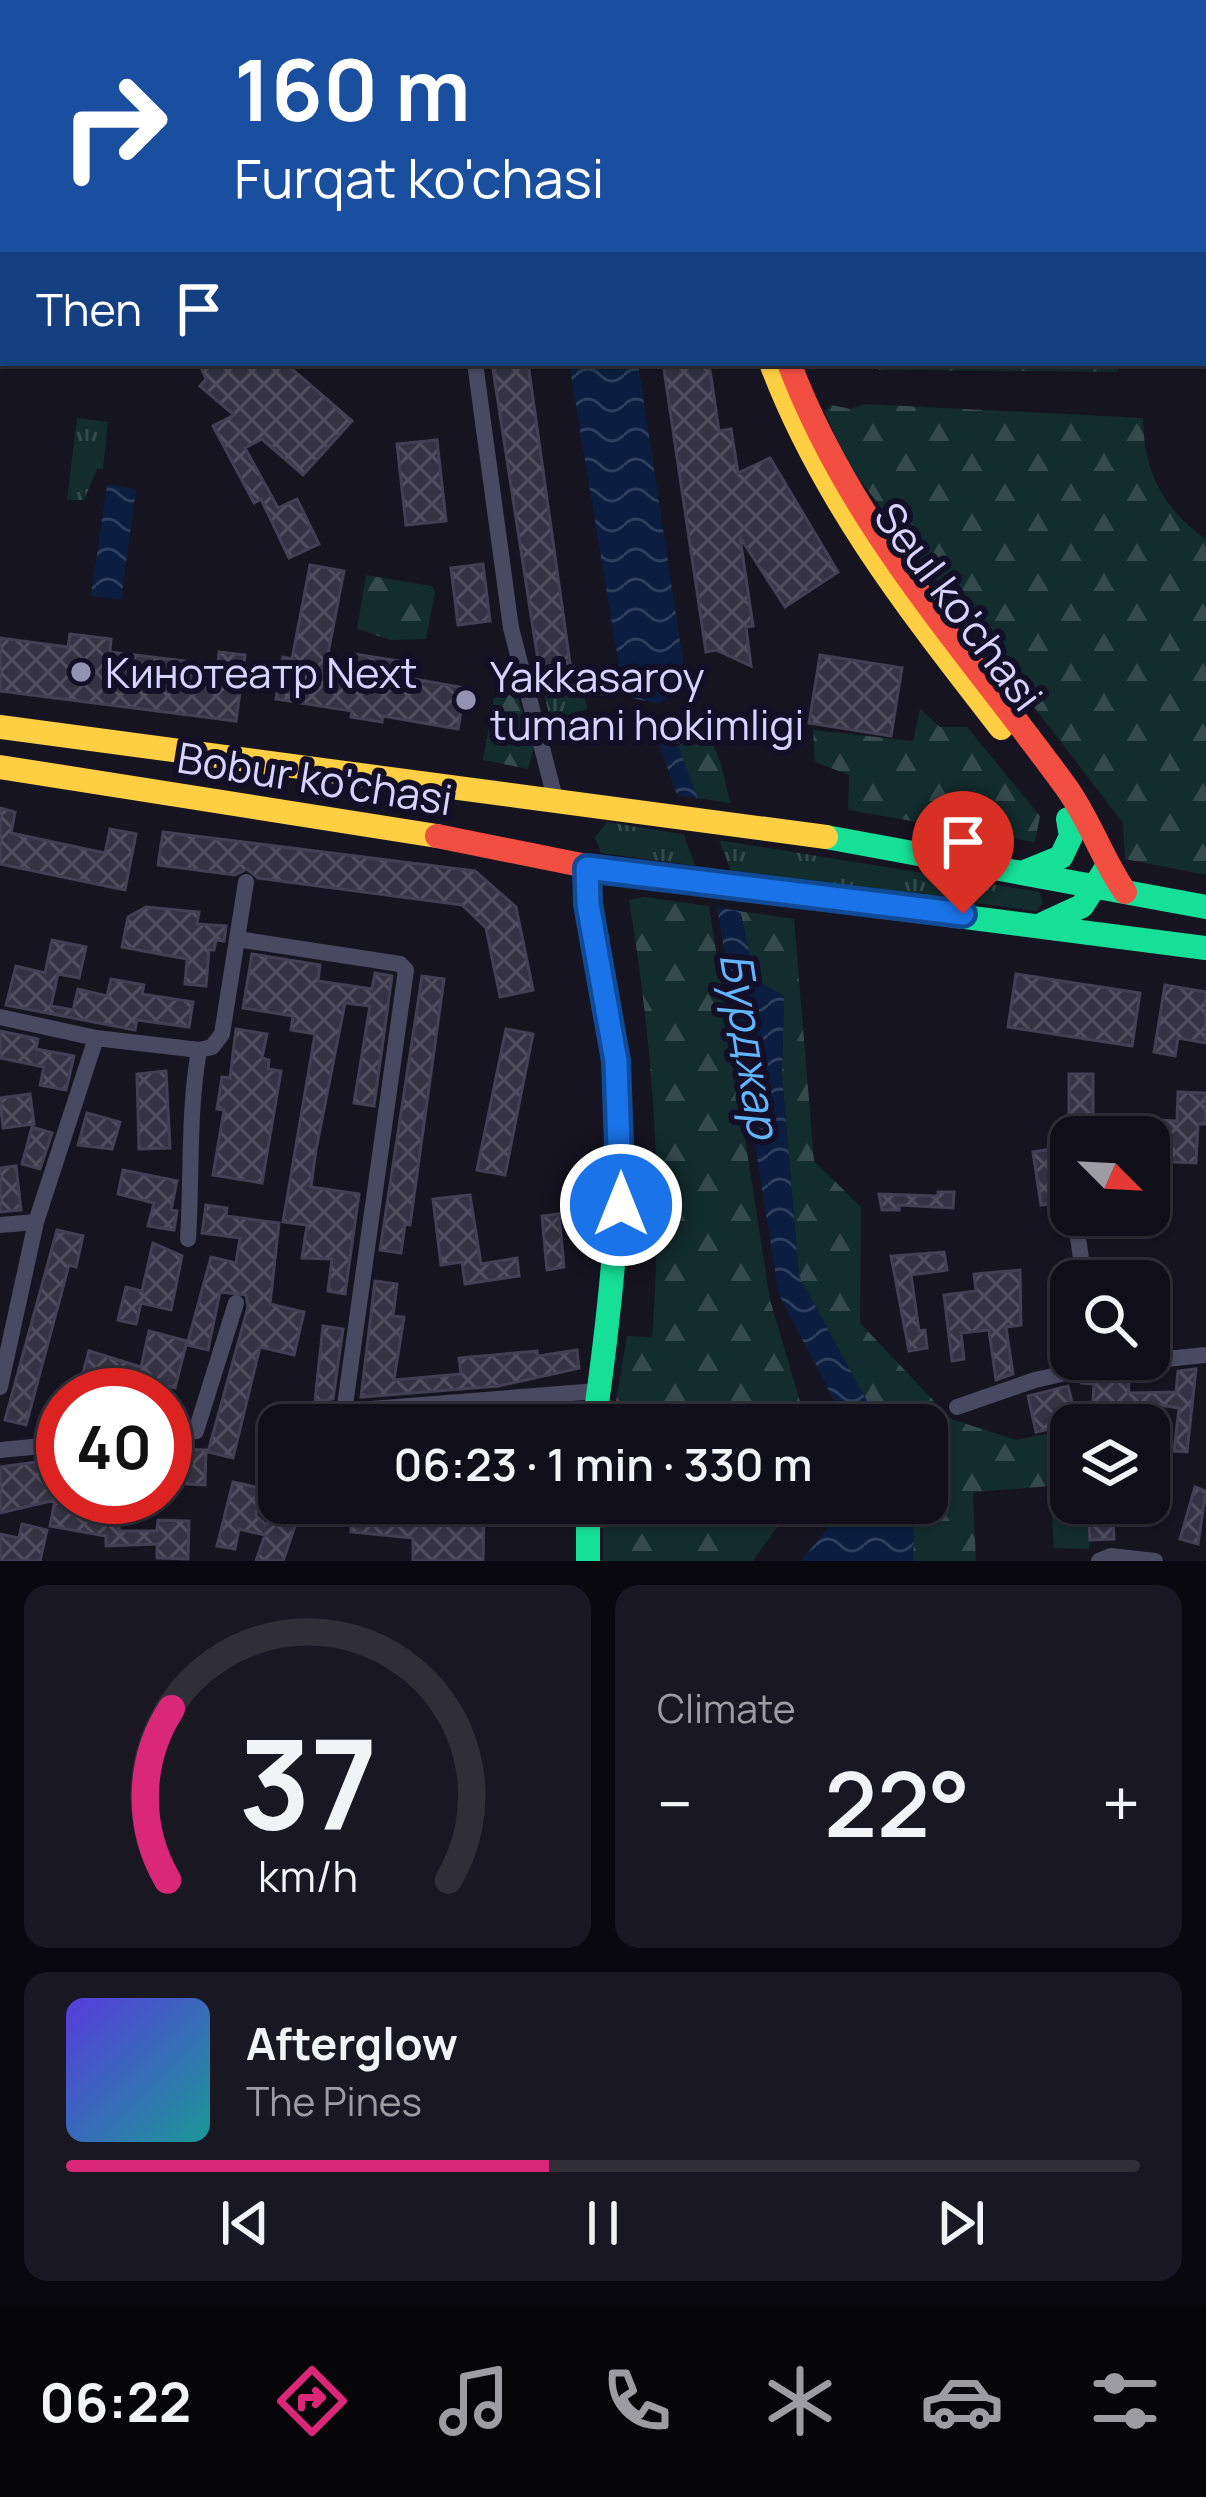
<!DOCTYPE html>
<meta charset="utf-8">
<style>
body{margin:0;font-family:Manrope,sans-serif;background:#191822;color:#f1f3f6;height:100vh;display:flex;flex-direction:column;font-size:45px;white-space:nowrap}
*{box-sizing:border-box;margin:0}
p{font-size:39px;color:#9c9ca2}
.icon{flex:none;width:66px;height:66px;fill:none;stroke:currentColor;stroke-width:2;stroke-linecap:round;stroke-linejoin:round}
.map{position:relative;height:1561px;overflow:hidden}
.details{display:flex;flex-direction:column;gap:24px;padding:24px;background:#09080e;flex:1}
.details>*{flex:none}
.banner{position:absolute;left:0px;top:0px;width:1206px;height:366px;box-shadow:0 3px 9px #0004,0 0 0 3px #302f38;background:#1a4fa0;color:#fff;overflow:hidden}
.needle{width:78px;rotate:114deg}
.buttons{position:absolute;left:1050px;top:1116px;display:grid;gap:24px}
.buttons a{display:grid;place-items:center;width:120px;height:120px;border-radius:24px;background:#100f19;box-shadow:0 3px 9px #0004,0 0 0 3px #302f38;font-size:60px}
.speed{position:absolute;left:36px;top:1368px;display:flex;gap:24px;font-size:60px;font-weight:700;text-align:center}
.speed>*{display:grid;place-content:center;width:156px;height:156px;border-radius:50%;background:#100f19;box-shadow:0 3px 9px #0004,0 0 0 3px #302f38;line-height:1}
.speed .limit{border:18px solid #d22;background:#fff;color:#111}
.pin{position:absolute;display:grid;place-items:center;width:102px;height:102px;color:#fff;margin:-123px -51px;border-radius:50% 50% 50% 0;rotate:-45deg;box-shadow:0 0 12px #0007}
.pin .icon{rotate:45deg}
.me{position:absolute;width:132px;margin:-66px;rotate:0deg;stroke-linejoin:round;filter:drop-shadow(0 0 9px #0008)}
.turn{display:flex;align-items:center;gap:42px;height:252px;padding:0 36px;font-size:54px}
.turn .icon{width:156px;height:156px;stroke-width:2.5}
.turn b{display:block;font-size:84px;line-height:102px}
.then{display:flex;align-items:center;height:114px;padding:0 36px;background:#0003;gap:24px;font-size:45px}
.big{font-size:90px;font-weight:600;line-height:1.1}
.details .tile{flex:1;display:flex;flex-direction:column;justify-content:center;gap:18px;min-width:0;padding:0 42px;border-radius:24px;background:#191822}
.details .dial{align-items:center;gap:0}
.dial svg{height:312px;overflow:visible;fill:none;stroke:#302f38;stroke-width:7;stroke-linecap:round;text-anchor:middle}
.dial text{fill:#f1f3f6;stroke:none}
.song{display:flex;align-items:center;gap:36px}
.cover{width:144px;height:144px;border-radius:18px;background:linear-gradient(135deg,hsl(250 70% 55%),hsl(180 70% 35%))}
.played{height:12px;border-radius:6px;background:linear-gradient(90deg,#db2777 45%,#302f38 45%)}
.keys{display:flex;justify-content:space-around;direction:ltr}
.heat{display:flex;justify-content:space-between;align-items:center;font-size:66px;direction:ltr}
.details .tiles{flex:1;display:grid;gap:24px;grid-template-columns:1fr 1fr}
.tile:last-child{grid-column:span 2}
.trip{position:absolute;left:258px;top:1404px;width:690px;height:120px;border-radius:24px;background:#100f19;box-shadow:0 3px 9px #0004,0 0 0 3px #302f38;font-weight:600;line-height:120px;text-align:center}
.tab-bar{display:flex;height:192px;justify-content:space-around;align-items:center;background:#06060a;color:#9c9ca2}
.tab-bar .icon{width:84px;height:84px}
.tab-bar .active{color:#db2777}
.tab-bar b{font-size:54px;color:#f1f3f6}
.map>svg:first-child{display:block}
.grass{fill:url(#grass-tufts)}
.forest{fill:url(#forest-firs)}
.water{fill:url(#water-waves)}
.pier{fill:#161421}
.building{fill:url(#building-cross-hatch);stroke:#433f54;stroke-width:3}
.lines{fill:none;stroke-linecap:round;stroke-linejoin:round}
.street{stroke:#4a4962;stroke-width:16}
.fast{stroke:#16e098;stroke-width:24}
.slow{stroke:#ffcf43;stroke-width:24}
.jam{stroke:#f24e42;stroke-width:24}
.route-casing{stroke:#114b97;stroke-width:30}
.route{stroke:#1a73e8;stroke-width:21}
.poi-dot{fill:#9591b1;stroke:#130f26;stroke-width:4.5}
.labels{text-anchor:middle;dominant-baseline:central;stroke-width:12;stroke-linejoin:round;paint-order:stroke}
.street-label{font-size:42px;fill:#d9d4ff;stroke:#130f26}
.poi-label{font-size:42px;fill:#d9d4ff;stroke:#130f26;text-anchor:start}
.water-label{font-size:45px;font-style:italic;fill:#62b6ff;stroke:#130f26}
</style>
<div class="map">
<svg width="1206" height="1561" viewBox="0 0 1206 1561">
<defs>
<pattern id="grass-tufts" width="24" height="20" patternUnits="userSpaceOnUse" patternTransform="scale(3)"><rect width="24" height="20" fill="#132c2d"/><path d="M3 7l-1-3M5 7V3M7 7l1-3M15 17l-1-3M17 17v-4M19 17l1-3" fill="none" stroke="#354a4c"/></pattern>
<pattern id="forest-firs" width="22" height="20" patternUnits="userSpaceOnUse" patternTransform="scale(3)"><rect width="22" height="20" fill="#132c2d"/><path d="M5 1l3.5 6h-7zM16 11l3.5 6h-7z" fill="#354a4c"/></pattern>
<pattern id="water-waves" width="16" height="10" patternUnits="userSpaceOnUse" patternTransform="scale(3)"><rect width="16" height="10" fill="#0b1e41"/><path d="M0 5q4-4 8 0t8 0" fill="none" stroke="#2e3e5e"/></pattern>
<pattern id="building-cross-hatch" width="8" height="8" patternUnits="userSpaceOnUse" patternTransform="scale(3)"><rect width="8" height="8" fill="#343243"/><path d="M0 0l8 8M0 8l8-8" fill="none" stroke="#514f5f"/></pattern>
</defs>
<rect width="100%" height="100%" fill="#161421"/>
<path class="grass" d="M877 363H1119L1118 372 879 370Z
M77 418 108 422 103 469H97L84 500H67Z
M571 664 588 708 579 713 573 728 552 726 541 682 559 679Z
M607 822 1039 892 1043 902 1037 911 601 853 595 837Z"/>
<path class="forest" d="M865 404 1143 418C1144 471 1162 508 1206 539V875L1125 859 1123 823 850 467 824 411 832 405 850 409Z
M366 575 432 586 435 593 426 639 391 640 357 629Z
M516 691 534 747 528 769 483 760 494 698Z
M920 709 940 727H967L1040 816 1035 842 848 810 849 775 815 762 813 730 913 741Z
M693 723C720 741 723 774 730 803L697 798 675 737Z
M643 897 709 906 770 1300 807 1425H612L627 1336 652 1337C664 1189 653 1046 629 900Z
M740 911 794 919 814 1161 861 1207 860 1323 951 1419 1016 1440 1066 1430 1071 1503H1078V1520L1089 1522V1549L1054 1548 1050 1486 973 1492 976 1561H913L914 1503H927V1425H880L799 1276 782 1075 784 996 755 979Z
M603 1503H804L775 1530 753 1561H603Z"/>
<path class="water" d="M569 363H638L684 668 679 690 659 704 632 698 622 684Z
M107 485 136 489 121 600 91 596Z
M675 737 741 914 755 979 784 996 782 1075 799 1276 880 1425H847L779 1295 718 912 657 738Z
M848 1503H914L913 1561H801Z"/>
<path class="pier" d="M670 794 704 800 746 912 709 906Z"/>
<path class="building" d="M199 363H285L352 421 303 475 262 439 245 448 278 508 297 499 319 544 289 558 261 499 254 503 213 426 234 415 200 386 206 379Z
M492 363H528L570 663 560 677 541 680Z
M663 363H709L719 431 731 429 738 473 770 458 838 572 785 607 740 537 753 626 746 627 751 666 716 650 706 652Z
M437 440 446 521 406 525 397 444Z
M483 564 490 621 458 625 451 568Z
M310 565 344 571 326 664 351 669 354 654 399 661 397 676 465 688 458 729 383 716 382 722 351 717 352 711 276 699 283 657 292 659Z
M70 634 111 639 110 652 218 665 219 652 245 655 236 721 0 691V638L68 647Z
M820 655 902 668 891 736 809 723Z
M0 808 15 812 11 833 105 853 110 829 136 834 125 890 0 864Z
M163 832 475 871 516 907 533 990 500 997 486 928 462 905 258 878 247 869 235 875 158 865Z
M146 907 199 912 197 924 226 926 224 941 216 940 214 950H209L206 986 185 984 187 959 122 947 128 917Z
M52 940 86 947 79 978 58 974 51 1006 73 1010 78 989 107 996 111 979 144 985 142 994 193 1002 189 1027 137 1020 135 1030 6 1005 16 966 45 973Z
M252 954 320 965 318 981 372 989 375 973 392 976 374 1106 354 1103 370 1006 345 1003 316 1150 311 1187 359 1194 345 1294 328 1291 332 1259 302 1258 307 1225 283 1222 315 1034 291 1030 293 1016 243 1008Z
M1016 974 1140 993 1132 1046 1008 1027Z
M422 976 444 979 410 1225 405 1224 401 1253 380 1250Z
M1165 985 1206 992V1043L1178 1038 1175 1056 1154 1052Z
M236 1029 267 1034 262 1058 269 1060 268 1069 281 1071 262 1183 213 1175 224 1110 217 1109 222 1077 230 1078Z
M506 1029 533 1034 505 1175 477 1170Z
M0 1031 38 1039 36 1049 74 1056 66 1090 40 1085 44 1067 0 1058Z
M166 1071 170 1148 139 1149 137 1074Z
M1069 1074H1093V1137H1076L1069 1126Z
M1178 1092 1206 1093V1124H1198L1196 1163 1149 1161V1137H1140L1141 1119 1177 1121Z
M30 1094 34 1124 3 1128 0 1098Z
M87 1113 120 1122 112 1149 78 1145Z
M32 1127 52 1133 40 1169 22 1164Z
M1051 1149 1059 1203 1041 1205 1033 1152Z
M16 1166 21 1210 0 1212V1168Z
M123 1170 177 1181 171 1210 177 1211 174 1230 148 1226 154 1203 118 1194Z
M938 1192H954L953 1208 899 1205V1210H882L879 1194 938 1196Z
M470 1195 481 1264 517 1258 519 1276 465 1284 462 1262 441 1265 433 1199Z
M206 1205 227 1208 226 1216 279 1223 270 1304 304 1312 294 1355 260 1347 233 1458 208 1452 248 1307 246 1295 220 1292 208 1350 187 1345 211 1257 236 1263 240 1238 202 1233Z
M559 1214 564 1267 547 1270 542 1216Z
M57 1230 83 1236 76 1267 69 1265 26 1425 5 1420Z
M153 1243 182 1256 171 1310 141 1303 136 1324 118 1320 126 1287 142 1291Z
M944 1252 947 1270 911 1275 919 1331 925 1330 927 1348 909 1351 891 1256Z
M1020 1270 1021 1325 1006 1327 1013 1374 996 1380 989 1330 961 1333 964 1359 952 1361 944 1295 976 1291 974 1274Z
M375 1281 397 1284 393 1316 404 1317 394 1380 461 1374 459 1358 537 1351 538 1356 577 1350 579 1368 499 1386 361 1397Z
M323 1326 343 1329 333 1399 315 1401Z
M149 1331 187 1341 175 1388 140 1379 136 1395H77L89 1351 141 1367Z
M1196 1369 1187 1452 1174 1451 1179 1408 1146 1403V1422L1134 1424 1116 1423V1415L1092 1420 1094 1384 1080 1383 1128 1376 1129 1393 1176 1392 1178 1371Z
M1068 1386 1077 1423 1036 1432 1028 1396Z
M550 1408 551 1425H420V1418Z
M171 1449 206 1450 205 1485 170 1483Z
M51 1460 53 1490 63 1497H119V1531H157L158 1520 189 1521 188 1559 157 1558V1544L106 1546V1536L50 1526 55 1500 0 1513V1467Z
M233 1482 260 1488 256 1515 265 1524 278 1519 283 1503H303L283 1561H256L265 1535 239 1529 235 1549 217 1546Z
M1195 1487 1206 1491 1198 1544 1180 1539Z
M376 1503V1510H405V1520L449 1521V1503L484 1504 483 1561H413V1538L351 1532V1504Z
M1078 1503H1150L1148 1517 1123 1513V1519H1113L1114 1539 1090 1540 1089 1520H1078Z
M22 1524 47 1530 40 1561H0V1534L19 1538Z"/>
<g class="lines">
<path class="street" d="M34 0 36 3
M424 0V3
M475 363 511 628 556 802
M237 939 246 882
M0 1017 96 1038 199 1050 212 1047 222 1034 237 939 400 964 406 970 344 1412
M1063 1137 1071 1190
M1075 1215 1084 1281
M0 1225 36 1222
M188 1239C192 1175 188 1113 199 1050
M0 1387 36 1222 96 1038
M957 1407 1035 1380 1097 1366 1206 1355
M288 1425 295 1415 597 1391
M165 1435 196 1431 236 1303
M0 1450 63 1444
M268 1512 279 1454
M1099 1561 1111 1556 1155 1561"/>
<path class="fast" d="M826 837 1206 907
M587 868C589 936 612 1001 616 1068 624 1189 611 1305 594 1425
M1024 872 1061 857 1071 836 1068 819
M864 904 1206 948
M1043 924 1082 906 1105 870
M588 1503V1561"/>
<path class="slow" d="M771 363C823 501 911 612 1001 728
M0 727 826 837
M0 767 437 836"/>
<path class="jam" d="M711 0 712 3
M789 363C851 527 965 648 1066 787 1090 820 1102 859 1125 892
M437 836 616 872 864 904"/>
</g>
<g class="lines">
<defs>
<path id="route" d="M621 1205 616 1061 588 904 587 868 963 914"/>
</defs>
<use href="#route" class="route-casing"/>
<use href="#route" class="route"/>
</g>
<g class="poi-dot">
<circle cx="81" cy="672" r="12"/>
<circle cx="466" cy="700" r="12"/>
</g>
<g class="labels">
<g class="street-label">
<text transform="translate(959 606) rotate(53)">Seul ko'chasi</text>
<text transform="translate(315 778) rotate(9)">Bobur ko'chasi</text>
</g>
<g class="poi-label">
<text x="105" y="672">Кинотеатр Next</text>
<text x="490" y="676">Yakkasaroy<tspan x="490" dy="48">tumani hokimligi</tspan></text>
</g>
<g class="water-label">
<text transform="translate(751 1045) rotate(81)">Бурджар</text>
</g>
</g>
</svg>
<div class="buttons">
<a><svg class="needle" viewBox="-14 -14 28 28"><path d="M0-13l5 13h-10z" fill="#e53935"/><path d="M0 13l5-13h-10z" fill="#9c9ca2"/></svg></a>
<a><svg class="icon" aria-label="search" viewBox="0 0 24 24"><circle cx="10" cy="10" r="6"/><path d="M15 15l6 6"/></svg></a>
<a><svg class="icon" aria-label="layers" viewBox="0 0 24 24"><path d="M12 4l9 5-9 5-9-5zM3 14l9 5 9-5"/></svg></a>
</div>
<div class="speed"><div class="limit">40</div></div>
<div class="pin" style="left:963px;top:914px;background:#d93025"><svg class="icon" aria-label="arrive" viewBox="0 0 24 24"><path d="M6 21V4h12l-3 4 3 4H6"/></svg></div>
<svg class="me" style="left:621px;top:1205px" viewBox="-20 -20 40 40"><circle r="17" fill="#1a73e8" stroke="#fff" stroke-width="3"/><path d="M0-11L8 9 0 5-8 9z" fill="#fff"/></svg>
<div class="trip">06:23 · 1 min · 330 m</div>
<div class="banner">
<div class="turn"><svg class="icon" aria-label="right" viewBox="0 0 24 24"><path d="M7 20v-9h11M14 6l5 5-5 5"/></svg><div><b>160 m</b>Furqat ko'chasi</div></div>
<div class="then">Then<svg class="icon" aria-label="arrive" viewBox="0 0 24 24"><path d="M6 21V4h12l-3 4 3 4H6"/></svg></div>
</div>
</div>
<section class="details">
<div class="tiles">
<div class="tile dial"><svg viewBox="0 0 100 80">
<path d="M14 69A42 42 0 1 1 86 69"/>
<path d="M14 69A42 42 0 0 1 15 25" stroke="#db2777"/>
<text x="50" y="56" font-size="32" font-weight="700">37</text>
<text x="50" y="72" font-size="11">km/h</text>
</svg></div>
<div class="tile"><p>Climate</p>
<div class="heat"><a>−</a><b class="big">22°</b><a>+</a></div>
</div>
<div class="tile">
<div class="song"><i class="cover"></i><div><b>Afterglow</b><p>The Pines</p></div></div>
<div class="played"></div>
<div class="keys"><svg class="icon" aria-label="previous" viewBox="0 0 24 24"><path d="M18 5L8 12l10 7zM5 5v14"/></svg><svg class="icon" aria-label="pause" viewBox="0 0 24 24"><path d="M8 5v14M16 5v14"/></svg><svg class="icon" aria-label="next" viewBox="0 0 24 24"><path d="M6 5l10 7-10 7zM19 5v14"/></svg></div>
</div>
</div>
</section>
<nav class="tab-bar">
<b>06:22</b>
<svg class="icon active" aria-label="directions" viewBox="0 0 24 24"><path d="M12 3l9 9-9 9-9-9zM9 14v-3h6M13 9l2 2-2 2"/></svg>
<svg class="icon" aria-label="music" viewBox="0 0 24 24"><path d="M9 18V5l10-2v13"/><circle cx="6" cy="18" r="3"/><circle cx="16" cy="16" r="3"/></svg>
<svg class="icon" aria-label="phone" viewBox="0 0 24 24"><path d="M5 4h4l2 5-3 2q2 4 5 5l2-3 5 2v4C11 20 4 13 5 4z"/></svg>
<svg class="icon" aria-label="climate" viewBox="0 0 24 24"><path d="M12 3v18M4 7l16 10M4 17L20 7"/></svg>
<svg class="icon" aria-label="car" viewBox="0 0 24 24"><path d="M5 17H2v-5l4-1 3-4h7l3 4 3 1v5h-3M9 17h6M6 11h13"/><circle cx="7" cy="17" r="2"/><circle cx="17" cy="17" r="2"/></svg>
<svg class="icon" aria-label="filters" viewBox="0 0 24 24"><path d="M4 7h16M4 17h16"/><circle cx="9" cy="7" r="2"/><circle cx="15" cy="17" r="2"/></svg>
</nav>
